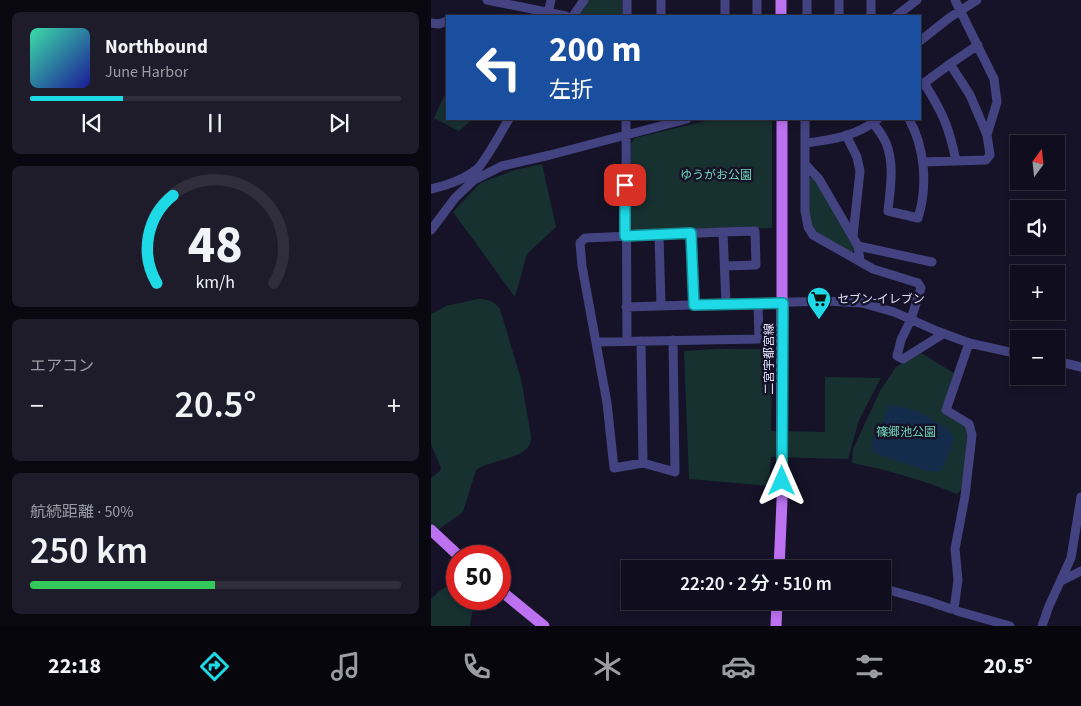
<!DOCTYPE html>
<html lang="ja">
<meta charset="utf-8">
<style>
body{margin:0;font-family:"Source Sans 3","Noto Sans JP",sans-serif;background:#1e1c2b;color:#f1f3f6;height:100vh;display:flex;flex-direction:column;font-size:19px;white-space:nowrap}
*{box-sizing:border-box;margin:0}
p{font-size:16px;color:#9c9ca4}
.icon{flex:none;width:28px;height:28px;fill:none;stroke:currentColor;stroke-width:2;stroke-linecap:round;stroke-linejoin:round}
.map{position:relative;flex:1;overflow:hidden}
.details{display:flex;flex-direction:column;gap:12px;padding:12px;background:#090810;width:431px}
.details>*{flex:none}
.guide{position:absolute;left:15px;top:15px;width:475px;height:105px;border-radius:0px;box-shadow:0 2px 8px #0003,0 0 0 1px #302e3c;background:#1a4fa0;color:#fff;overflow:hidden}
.needle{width:32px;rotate:15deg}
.tools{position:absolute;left:579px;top:135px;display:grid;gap:10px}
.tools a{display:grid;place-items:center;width:55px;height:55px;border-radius:0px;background:#100e1e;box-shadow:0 2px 8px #0003,0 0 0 1px #302e3c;font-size:25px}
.speed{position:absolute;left:15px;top:545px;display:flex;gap:10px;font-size:25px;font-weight:700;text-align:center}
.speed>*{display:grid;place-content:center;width:65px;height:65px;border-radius:50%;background:#100e1e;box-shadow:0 2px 8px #0003,0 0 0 1px #302e3c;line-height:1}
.speed .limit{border:8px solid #d22;background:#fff;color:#111}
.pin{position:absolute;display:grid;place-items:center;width:42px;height:42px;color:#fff;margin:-21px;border-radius:10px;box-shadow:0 2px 8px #0006}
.me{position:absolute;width:55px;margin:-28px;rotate:0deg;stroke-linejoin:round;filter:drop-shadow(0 0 4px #0008)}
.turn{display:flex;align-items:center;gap:18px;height:105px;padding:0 20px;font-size:22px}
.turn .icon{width:65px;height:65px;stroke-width:2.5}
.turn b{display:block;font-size:35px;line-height:42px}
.big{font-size:38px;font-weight:600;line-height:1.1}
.details .tile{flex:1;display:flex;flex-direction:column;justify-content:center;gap:8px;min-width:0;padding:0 18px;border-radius:8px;background:#1e1c2b}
.details .dial{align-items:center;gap:0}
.dial svg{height:130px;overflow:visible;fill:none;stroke:#302e3c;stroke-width:7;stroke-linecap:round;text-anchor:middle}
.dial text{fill:#f1f3f6;stroke:none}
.song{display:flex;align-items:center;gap:15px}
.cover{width:60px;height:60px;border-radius:8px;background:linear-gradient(135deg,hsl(160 70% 55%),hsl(240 70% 35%))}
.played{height:5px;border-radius:2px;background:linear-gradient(90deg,#1edae7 25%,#302e3c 25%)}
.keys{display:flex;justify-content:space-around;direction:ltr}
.heat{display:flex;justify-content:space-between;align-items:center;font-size:28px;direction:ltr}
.charge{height:8px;border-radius:4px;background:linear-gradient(90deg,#34c759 50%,#302e3c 0)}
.trip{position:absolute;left:190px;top:560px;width:270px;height:50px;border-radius:0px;background:#100e1e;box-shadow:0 2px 8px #0003,0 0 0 1px #302e3c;font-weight:600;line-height:50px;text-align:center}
.tabs{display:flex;height:80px;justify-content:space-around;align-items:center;background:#06060c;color:#9c9ca4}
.tabs .icon{width:35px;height:35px}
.tabs .on{color:#1edae7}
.tabs b{font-size:22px;color:#f1f3f6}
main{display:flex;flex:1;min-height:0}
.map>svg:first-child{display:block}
.green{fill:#173130}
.water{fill:#152b4b}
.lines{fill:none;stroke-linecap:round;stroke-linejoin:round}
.minor{stroke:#444382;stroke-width:9}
.major{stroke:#bc71f0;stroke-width:11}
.route-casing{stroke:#148e96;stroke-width:12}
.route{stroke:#1edae7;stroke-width:9}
.labels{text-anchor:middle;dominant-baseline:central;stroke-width:5;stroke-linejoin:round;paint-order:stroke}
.park-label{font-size:12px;fill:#70d5b8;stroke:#161328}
.poi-label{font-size:12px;fill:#e0defb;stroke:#161328;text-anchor:start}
.street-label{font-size:12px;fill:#e0defb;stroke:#161328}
</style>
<main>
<section class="details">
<div class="tile">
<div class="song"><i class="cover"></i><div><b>Northbound</b><p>June Harbor</p></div></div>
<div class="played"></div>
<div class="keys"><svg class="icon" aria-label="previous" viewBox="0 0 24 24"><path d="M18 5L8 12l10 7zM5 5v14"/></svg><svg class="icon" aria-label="pause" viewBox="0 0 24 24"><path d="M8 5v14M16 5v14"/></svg><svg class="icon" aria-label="next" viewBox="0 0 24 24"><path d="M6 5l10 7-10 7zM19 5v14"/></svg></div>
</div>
<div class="tile dial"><svg viewBox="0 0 100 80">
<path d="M14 69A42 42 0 1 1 86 69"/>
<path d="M14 69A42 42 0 0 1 24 15" stroke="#1edae7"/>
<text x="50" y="56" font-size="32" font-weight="700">48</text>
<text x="50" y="72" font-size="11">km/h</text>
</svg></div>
<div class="tile"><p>エアコン</p>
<div class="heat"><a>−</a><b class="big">20.5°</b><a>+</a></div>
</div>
<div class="tile"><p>航続距離 · 50%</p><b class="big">250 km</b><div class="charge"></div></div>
</section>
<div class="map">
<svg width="650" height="626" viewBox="0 0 650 626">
<rect width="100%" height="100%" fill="#161328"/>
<path class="green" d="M156 0H191V16L149 15 148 13Z
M16 90V119H42L28 131 3 118Z
M283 119H341V228L203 231 200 227V143L204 138Z
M111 164 125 227 96 254 84 297 22 212 49 183 84 170Z
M382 177 425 249 420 253C410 247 385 237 380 227 374 216 377 191 377 179Z
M47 299C57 299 63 301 69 309L90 379 100 436C100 440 100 444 97 447 86 460 59 460 45 470L32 512 0 535V478L9 471 10 468 0 444V314L15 306Z
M283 349H341L340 431 394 432V377L450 378 428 420 417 459 340 457 338 486 258 479 253 351Z
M490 353 523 373 512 412 536 426 538 436 533 487 526 494C492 480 457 470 421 463L422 449 449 391 465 367Z
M26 579V599H43L39 626H0V599L7 592Z"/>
<path class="water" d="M460 405C469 406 482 410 490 413 495 415 521 431 522 435 524 445 514 464 509 471 494 473 483 466 469 462 460 458 451 456 442 452L440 441 452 422 456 409Z"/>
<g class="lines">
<path class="minor" d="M56 0 135 16
M230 0V16
M326 0V16
M408 0V16
M440 0V16
M524 0 563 79 566 102 556 135
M117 13 120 0
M142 16 153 0
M196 16V0
M294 16V0
M376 16V0
M465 16 486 0
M0 23 8 24 16 21
M489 41 518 18 546 0
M493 83C512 113 518 127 525 161
M489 86 519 64 547 45
M195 119 196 341
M374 119V211L377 227 382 235 442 269 487 283 490 288 480 319 470 340 466 356 472 359 512 334
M442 123C447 129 452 136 455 143 464 165 459 189 457 211L487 218C497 186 494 148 478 119
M415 135 426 157 429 171 422 236
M375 143C400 140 426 136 447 119
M492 162 555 160 559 155 556 135 539 95 519 64
M375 165 388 179 427 246 429 261
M0 189C17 185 33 180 46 169 54 162 71 130 78 119
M0 230 24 198 43 180 71 166 119 155 256 119
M292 232 324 231 325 265 294 266
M260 233 263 305
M228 234 230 306
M427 246 501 262
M195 307 395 301 431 303 463 312 506 331 538 343 588 354
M242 340 244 472 212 463 183 468 176 403 151 266 149 243 154 238 292 232 295 304
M210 341 212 463
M165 342 328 339 327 304
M625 361 650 367
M630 581 650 571
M451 588 497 601 520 609H523L526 611 579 626
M523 609 527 580 524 549 534 496 541 435 538 424 515 410 538 343
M611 626 618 606 640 558 650 497"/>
<path class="major" d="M350 0V16
M0 530 28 556
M348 569 351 501V119
M69 590 113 626
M345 626 346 601"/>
</g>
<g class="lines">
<defs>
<path id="route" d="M194 185V236L260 233 263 305 352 303 351 481"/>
</defs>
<use href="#route" class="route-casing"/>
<use href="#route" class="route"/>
</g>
<defs>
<symbol id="supermarket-pin" viewBox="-11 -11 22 30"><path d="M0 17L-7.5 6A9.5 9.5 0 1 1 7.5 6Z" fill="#1edae7" stroke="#161328"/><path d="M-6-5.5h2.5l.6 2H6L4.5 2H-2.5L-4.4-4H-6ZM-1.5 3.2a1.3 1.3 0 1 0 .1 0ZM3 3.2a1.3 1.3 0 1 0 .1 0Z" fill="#111"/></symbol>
</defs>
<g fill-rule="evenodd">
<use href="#supermarket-pin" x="374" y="285" width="28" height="38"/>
</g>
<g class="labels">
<g class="park-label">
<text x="285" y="175">ゆうがお公園</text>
<text x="475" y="432">篠郷池公園</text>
</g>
<g class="poi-label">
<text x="406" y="299">セブン-イレブン</text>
</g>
<g class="street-label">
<text transform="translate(338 359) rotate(-90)">二宮宇都宮線</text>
</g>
</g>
</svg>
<div class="tools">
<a><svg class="needle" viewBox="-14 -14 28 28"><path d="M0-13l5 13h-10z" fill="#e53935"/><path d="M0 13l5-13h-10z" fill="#9c9ca4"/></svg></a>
<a><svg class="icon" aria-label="sound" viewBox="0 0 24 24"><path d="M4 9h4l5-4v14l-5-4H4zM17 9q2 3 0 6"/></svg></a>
<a>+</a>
<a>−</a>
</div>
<div class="speed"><div class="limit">50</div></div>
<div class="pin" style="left:194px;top:185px;background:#d93025"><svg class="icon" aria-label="arrive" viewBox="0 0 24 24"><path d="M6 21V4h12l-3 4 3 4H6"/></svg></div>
<svg class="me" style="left:351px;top:481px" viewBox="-20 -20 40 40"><path d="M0-17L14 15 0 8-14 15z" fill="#1edae7" stroke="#fff" stroke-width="4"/></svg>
<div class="trip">22:20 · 2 分 · 510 m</div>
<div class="guide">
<div class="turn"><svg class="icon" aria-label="left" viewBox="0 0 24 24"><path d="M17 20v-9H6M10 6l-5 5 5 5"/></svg><div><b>200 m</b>左折</div></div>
</div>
</div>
</main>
<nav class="tabs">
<b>22:18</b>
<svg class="icon on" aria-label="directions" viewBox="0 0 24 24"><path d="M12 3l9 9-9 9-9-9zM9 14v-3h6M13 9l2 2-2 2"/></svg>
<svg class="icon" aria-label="music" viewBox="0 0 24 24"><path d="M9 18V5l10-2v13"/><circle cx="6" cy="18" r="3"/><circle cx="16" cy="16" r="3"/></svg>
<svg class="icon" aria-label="phone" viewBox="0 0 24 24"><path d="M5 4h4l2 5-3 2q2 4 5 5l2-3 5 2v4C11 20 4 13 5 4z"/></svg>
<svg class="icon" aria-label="climate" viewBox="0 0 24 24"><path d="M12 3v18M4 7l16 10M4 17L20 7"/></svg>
<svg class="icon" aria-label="car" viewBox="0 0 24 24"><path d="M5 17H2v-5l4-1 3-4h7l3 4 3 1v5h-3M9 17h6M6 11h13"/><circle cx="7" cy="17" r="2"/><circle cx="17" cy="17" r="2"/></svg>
<svg class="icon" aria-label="filters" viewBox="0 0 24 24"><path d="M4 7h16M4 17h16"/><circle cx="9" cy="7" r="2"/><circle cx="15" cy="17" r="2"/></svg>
<b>20.5°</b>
</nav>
